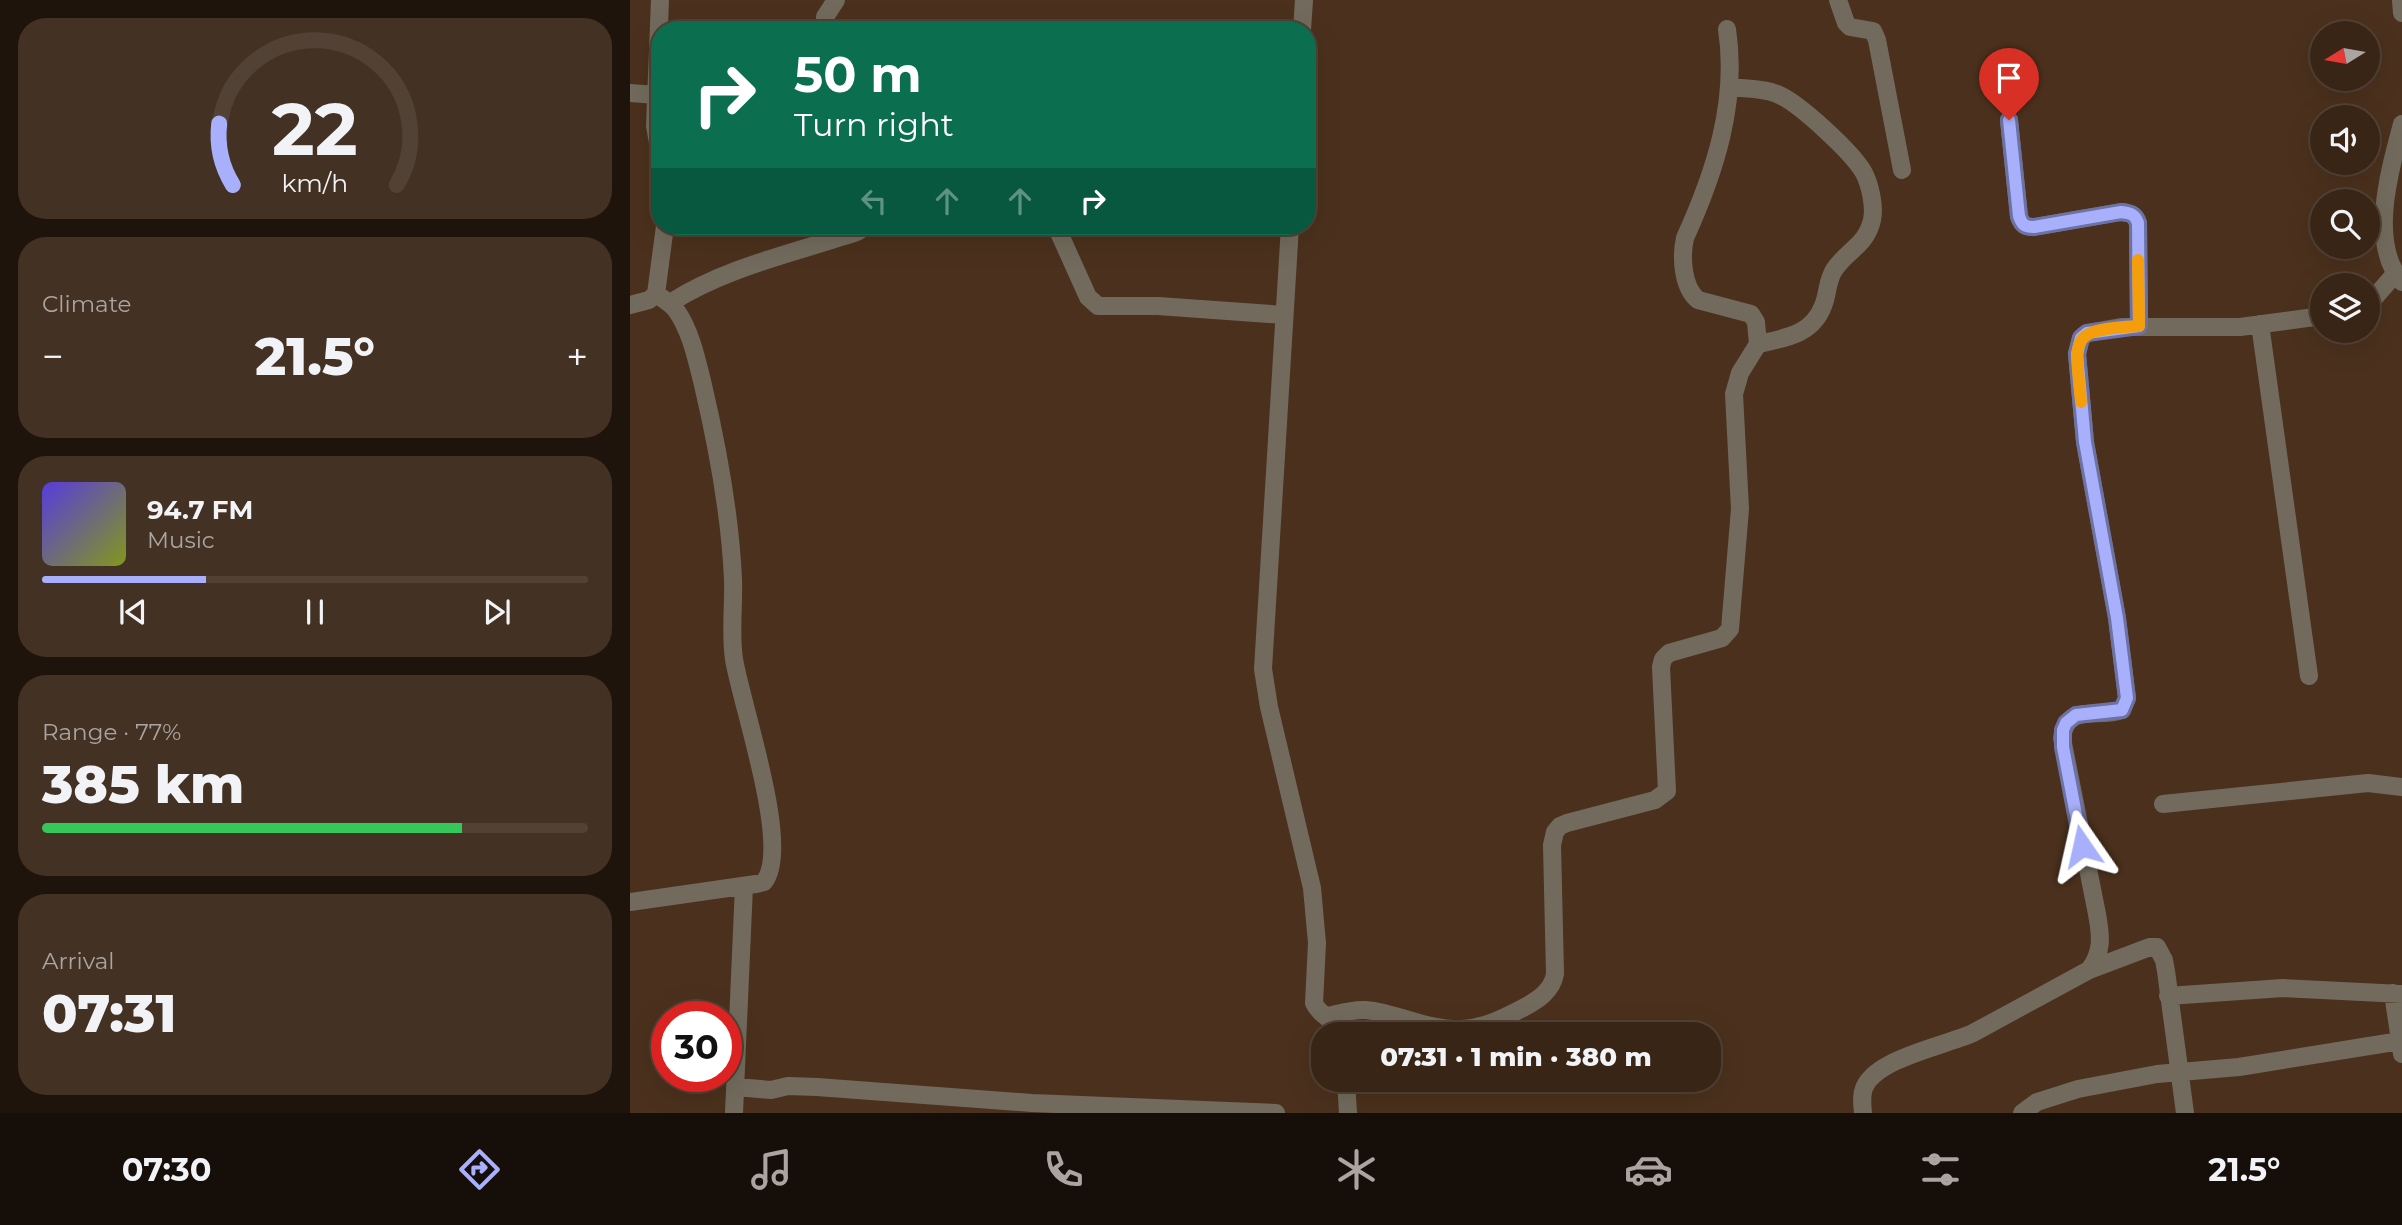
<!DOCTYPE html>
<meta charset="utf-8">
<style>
body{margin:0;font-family:Montserrat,sans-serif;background:#433123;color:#f1f3f6;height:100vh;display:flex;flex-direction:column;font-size:26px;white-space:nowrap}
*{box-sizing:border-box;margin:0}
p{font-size:23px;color:#aba5a1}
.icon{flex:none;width:38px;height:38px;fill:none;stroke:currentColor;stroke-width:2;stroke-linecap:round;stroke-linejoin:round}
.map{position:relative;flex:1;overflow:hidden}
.panel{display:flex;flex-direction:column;gap:18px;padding:18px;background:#1f140c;width:630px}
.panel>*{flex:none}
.top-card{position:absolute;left:21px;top:21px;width:665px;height:214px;border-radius:28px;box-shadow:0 7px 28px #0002,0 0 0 2px #524235;background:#0b6e4f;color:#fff;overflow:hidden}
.needle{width:46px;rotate:259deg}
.tools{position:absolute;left:1680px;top:21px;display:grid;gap:14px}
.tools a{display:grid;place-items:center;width:70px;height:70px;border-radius:50%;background:#382516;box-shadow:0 7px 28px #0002,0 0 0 2px #524235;font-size:35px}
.speed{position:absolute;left:21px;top:1001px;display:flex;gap:14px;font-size:35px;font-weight:700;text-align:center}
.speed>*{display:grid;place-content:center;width:91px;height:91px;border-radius:50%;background:#382516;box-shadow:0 7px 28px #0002,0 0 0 2px #524235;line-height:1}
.speed .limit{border:10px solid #d22;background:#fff;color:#111}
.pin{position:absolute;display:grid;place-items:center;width:60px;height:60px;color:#fff;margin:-72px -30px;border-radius:50% 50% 50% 0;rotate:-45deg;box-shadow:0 0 7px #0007}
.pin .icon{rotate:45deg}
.me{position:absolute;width:77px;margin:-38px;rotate:349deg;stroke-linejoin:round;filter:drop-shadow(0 0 5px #0008)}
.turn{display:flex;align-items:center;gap:24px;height:147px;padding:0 28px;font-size:32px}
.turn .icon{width:91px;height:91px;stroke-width:2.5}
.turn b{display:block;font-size:49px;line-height:60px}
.lanes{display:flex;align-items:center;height:66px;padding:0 28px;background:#0003;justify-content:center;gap:35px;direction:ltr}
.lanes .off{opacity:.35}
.big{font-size:52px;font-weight:800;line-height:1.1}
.panel .tile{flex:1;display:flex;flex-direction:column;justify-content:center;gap:10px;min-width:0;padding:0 24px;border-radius:28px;background:#433123}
.panel .dial{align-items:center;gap:0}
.dial svg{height:182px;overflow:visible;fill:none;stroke:#524235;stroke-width:7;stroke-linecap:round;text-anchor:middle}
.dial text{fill:#f1f3f6;stroke:none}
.song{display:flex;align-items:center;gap:21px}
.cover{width:84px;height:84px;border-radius:10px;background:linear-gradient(135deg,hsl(250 70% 55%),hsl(70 70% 35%))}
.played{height:7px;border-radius:4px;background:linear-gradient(90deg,#a8b0fc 30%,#524235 30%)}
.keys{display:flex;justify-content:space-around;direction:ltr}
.heat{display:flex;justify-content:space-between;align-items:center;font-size:38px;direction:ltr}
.charge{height:10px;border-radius:5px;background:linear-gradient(90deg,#34c759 77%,#524235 0)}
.trip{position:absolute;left:681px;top:1022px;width:410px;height:70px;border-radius:28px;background:#382516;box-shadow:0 7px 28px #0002,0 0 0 2px #524235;font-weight:800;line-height:70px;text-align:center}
.tab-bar{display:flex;height:112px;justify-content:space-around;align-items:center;background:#160f09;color:#aba5a1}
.tab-bar .icon{width:49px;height:49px}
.tab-bar .on{color:#a8b0fc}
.tab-bar b{font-size:32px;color:#f1f3f6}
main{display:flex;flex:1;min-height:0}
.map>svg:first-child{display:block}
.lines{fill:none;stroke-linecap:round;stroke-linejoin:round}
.minor{stroke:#726b5d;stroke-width:18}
.route-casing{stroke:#6d72a4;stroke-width:18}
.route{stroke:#a8b0fc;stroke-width:12}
.slow{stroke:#f59e0b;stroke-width:12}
</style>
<main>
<section class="panel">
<div class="tile dial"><svg viewBox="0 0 100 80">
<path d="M14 69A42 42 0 1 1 86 69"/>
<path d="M14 69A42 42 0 0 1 8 42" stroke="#a8b0fc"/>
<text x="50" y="56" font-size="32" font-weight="700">22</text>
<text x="50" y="72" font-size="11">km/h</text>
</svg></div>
<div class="tile"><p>Climate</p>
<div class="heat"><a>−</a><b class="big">21.5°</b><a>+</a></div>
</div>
<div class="tile">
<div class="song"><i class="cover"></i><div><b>94.7 FM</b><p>Music</p></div></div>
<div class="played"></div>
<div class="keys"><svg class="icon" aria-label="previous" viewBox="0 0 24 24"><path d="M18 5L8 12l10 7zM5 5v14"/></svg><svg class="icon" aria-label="pause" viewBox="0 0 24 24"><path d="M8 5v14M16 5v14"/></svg><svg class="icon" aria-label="next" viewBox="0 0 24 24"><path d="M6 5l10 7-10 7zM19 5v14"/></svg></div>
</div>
<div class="tile"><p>Range · 77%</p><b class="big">385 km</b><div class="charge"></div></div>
<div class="tile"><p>Arrival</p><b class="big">07:31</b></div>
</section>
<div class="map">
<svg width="1772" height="1113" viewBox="0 0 1772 1113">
<rect width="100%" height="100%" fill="#4b311d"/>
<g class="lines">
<path class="minor" d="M1208 0 1216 23 1220 27 1243 31 1247 40 1272 170
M1771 0 1772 13
M195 17 206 0
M672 30 674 0
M1100 87C1115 89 1133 88 1147 94 1168 102 1223 153 1234 173 1240 185 1245 206 1242 220 1236 246 1217 250 1204 270 1197 281 1198 294 1193 306 1182 335 1155 338 1128 344
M0 93 26 95
M1379 120 1389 217C1392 225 1395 227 1404 227L1491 212C1500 213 1505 214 1508 223L1509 326
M1772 124C1760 169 1738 243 1772 282
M30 154 25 126 30 0
M426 226 458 297 468 306H528L654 315
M660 226 633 669 639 707 682 888 687 943 684 1003C690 1017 704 1017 709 1034
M40 303C96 267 164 253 227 232L236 226
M0 305 19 300 26 294 35 226
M1738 305 1765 274
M1630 324 1679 676
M1533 804 1738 783 1772 787
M0 902 126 884 134 882C162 848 111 704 104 659 100 632 104 606 103 579 100 513 88 449 73 385 67 361 61 331 46 310 41 303 33 299 26 294
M1459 970 1520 947H1527L1534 960 1536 971 1555 1113
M1763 993 1772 1054
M1538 996 1653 988 1772 994
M698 1016C711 1013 723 1009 736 1010 768 1013 799 1031 832 1029 854 1028 874 1018 893 1008 908 1000 922 991 925 974L922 845 925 832 930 826 937 823 1025 800 1037 791 1031 667 1033 659 1039 653 1092 638 1100 629 1110 509 1104 394 1110 373 1128 344 1126 322 1121 314 1068 300C1052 287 1051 256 1055 238 1085 172 1108 102 1097 29
M716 1080 718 1113
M106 1087 141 1090 158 1086 187 1087 402 1103 646 1113
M104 1113 114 886
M1233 1113C1232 1104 1231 1094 1235 1086 1249 1058 1314 1046 1343 1033L1459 970C1473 952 1471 936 1467 914L1432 738C1437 702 1468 719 1492 710L1497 698 1487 618 1455 442 1447 353 1451 338 1457 333 1491 327H1610L1692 316
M1392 1113 1407 1102 1448 1089 1527 1074 1609 1067 1770 1041"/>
</g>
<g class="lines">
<defs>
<path id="route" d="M1379 120 1389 216C1392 225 1395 227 1404 227L1491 212C1500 213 1505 214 1508 223L1509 326 1457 333 1451 338 1447 354 1455 442 1487 618 1497 698 1492 710 1446 715 1436 723 1433 730V747L1452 846"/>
</defs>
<use href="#route" class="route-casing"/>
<use href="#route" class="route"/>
<path class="slow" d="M1451 402C1445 337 1437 330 1509 326L1508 260"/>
</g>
</svg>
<div class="tools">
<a><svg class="needle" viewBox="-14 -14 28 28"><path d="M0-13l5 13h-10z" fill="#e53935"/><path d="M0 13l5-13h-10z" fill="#aba5a1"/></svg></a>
<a><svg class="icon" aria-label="sound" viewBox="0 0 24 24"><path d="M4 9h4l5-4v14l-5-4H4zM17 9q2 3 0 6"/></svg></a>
<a><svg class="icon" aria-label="search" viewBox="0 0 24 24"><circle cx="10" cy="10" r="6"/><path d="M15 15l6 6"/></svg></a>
<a><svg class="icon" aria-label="layers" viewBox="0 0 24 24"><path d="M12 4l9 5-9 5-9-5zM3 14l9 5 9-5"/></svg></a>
</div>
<div class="speed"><div class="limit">30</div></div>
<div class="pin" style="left:1379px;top:120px;background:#d93025"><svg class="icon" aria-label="arrive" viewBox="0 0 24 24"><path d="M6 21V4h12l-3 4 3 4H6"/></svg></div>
<svg class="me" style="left:1452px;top:846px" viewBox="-20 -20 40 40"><path d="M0-17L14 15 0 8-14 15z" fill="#a8b0fc" stroke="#fff" stroke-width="4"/></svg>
<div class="trip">07:31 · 1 min · 380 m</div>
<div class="top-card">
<div class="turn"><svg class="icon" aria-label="right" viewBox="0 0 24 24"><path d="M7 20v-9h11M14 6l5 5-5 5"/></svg><div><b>50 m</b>Turn right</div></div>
<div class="lanes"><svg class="icon off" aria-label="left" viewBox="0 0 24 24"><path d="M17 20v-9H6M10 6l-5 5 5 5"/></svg><svg class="icon off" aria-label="ahead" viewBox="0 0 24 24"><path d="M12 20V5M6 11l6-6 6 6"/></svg><svg class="icon off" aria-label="ahead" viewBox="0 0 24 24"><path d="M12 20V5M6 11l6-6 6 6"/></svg><svg class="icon" aria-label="right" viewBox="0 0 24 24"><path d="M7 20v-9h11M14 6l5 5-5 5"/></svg></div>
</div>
</div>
</main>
<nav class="tab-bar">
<b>07:30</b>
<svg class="icon on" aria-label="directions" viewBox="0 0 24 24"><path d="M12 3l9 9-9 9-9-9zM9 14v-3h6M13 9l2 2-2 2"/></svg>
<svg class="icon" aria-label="music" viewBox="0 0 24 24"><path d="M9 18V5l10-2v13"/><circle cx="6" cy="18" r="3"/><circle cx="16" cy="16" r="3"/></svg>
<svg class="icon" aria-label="phone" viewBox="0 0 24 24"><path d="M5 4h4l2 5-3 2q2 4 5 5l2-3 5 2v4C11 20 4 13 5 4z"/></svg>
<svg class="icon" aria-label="climate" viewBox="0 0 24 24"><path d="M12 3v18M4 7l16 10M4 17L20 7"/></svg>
<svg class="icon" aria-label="car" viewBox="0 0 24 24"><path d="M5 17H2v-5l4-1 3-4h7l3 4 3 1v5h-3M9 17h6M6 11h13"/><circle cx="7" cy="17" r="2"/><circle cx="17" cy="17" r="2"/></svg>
<svg class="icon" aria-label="filters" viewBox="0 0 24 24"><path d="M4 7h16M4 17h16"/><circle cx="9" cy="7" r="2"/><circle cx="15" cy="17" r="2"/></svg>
<b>21.5°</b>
</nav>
